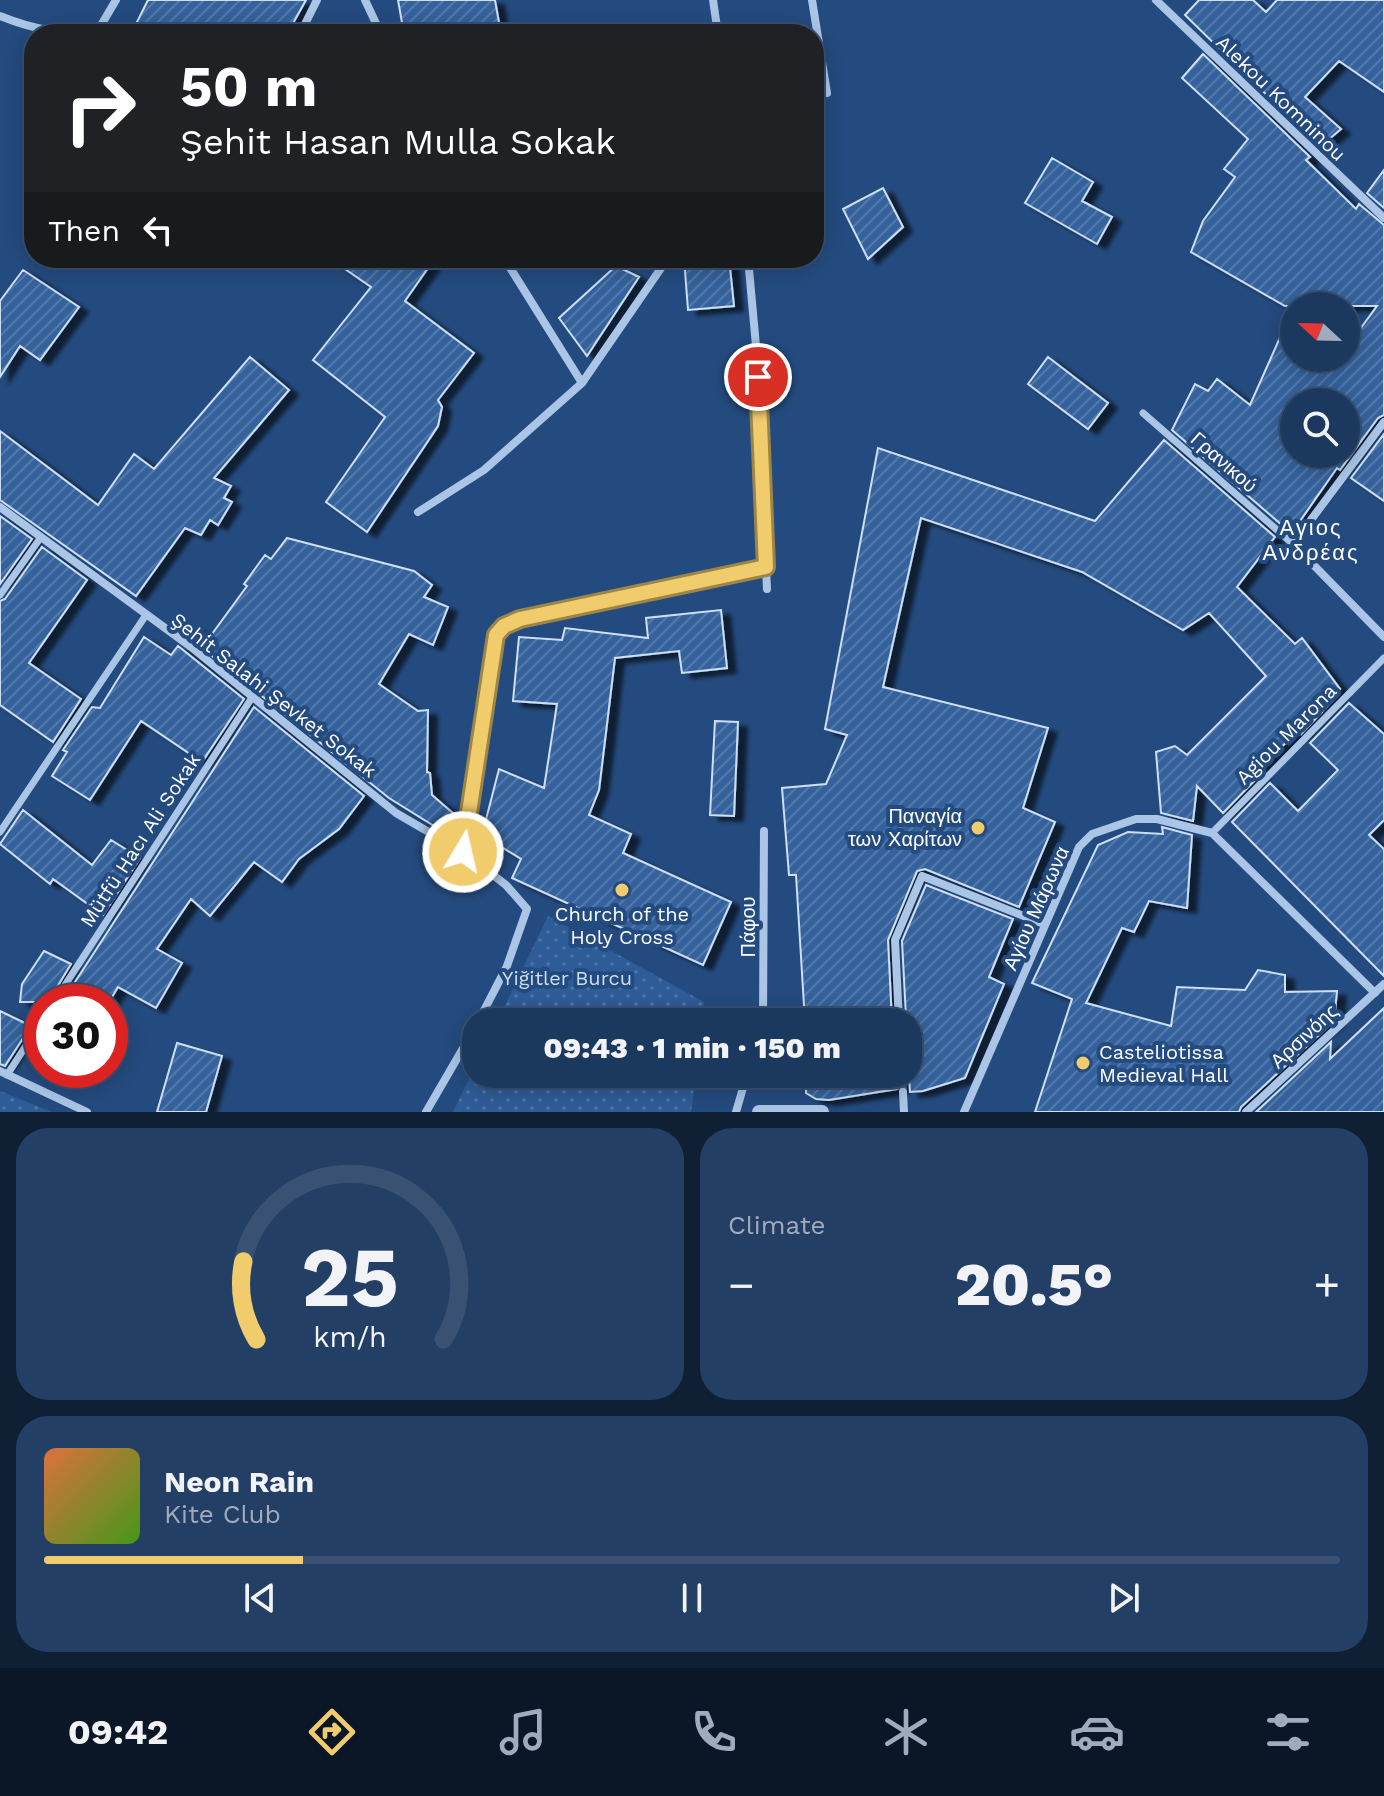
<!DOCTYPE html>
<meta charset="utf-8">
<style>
body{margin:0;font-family:"Work Sans",sans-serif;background:#243f65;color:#f1f3f6;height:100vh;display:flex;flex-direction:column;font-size:30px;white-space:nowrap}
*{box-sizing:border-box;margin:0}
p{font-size:26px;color:#a0acbd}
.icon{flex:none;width:44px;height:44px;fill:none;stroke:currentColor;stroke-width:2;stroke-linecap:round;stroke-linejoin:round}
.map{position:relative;height:1112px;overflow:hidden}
.side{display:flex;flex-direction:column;gap:16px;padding:16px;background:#0f1f34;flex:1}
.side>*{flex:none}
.banner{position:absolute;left:24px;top:24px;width:800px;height:244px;border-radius:32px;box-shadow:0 4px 20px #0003,0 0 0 2px #395274;background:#202124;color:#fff;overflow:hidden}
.needle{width:52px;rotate:292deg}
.fabs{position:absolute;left:1280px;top:292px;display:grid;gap:16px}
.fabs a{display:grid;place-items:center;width:80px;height:80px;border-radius:50%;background:#1b385f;box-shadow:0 4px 20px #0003,0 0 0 2px #395274;font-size:40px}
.speed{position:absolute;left:24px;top:984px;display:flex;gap:16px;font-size:40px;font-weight:700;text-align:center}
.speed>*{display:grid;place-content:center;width:104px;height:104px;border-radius:50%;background:#1b385f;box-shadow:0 4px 20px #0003,0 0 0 2px #395274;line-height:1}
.speed .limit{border:12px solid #d22;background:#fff;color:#111}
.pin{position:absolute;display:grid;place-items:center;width:68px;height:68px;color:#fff;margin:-34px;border:4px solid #fff;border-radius:50%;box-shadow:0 2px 8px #0007}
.me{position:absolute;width:88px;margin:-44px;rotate:9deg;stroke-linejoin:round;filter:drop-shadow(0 0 6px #0008)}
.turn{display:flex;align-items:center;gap:28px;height:168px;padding:0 24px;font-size:36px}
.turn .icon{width:104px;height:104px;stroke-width:2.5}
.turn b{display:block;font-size:56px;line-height:68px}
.then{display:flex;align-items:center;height:76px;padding:0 24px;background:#0003;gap:16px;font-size:30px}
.big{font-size:60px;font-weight:800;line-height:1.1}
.side .tile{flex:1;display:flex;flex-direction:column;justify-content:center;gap:12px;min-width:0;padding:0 28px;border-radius:32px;background:#243f65}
.side .dial{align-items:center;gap:0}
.dial svg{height:208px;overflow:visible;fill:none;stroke:#395274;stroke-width:7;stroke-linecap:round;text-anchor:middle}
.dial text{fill:#f1f3f6;stroke:none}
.song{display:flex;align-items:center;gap:24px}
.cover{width:96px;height:96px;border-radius:12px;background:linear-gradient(135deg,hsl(20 70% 55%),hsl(100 70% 35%))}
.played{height:8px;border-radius:4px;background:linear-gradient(90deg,#f1cc6d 20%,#395274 20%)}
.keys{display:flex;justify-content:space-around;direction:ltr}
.heat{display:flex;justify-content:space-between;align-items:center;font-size:44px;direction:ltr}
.side .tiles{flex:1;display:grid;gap:16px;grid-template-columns:1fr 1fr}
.tile:last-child{grid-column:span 2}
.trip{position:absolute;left:462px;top:1008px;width:460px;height:80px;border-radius:32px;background:#1b385f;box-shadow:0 4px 20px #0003,0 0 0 2px #395274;font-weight:800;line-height:80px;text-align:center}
.dock{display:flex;height:128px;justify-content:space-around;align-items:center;background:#0b1626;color:#a0acbd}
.dock .icon{width:56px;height:56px}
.dock .active{color:#f1cc6d}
.dock b{font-size:36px;color:#f1f3f6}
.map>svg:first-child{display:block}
.park{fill:url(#park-dots)}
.building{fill:url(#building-hatch);stroke:#cddff5;stroke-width:2;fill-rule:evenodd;filter:url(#shadow)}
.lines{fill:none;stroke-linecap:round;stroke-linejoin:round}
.minor-tunnel{stroke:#456692;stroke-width:8;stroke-dasharray:8 4;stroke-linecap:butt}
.pedestrian{stroke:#aac5e6;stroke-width:7}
.minor{stroke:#aac5e6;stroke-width:8}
.tertiary{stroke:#aac5e6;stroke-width:14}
.route-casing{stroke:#9d8547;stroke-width:20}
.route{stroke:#f1cc6d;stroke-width:14}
.poi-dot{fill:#f1cc6d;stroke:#244b7f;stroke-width:3}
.labels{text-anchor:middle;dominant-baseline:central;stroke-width:8;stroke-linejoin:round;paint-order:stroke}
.street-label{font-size:20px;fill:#fff;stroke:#244b7f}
.poi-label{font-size:20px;fill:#fff;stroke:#244b7f;text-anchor:end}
.park-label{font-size:20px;fill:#cddff5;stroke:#244b7f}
.neighbourhood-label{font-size:22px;letter-spacing:2px;fill:#fff;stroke:#244b7f}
</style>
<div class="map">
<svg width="1384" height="1112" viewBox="0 0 1384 1112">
<defs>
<pattern id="park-dots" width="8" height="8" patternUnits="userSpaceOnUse" patternTransform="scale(2)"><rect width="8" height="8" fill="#2e5c97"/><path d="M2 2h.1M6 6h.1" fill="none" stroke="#4d74a7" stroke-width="1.8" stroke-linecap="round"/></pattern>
<pattern id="building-hatch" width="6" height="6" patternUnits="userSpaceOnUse" patternTransform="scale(2)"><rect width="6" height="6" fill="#34629c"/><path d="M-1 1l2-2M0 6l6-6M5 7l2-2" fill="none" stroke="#527aab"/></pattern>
<filter id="shadow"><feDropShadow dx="9" dy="5" stdDeviation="2" flood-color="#0009"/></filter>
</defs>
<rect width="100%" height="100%" fill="#244b7f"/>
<path class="park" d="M548 916 704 1002 701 1022H497Z
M476 1065V1074H696L691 1112H453Z
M0 1091 52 1112H0Z"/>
<path class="building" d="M148 0H306L287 34H131Z
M398 0H495L501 34H404Z
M1199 0H1253L1266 12 1277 0H1384V92L1339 61 1305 97 1341 129 1320 147 1185 15Z
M1203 54 1310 157 1306 160 1356 209 1359 204 1384 225V415L1378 418 1340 470 1337 468 1300 521 1286 522 1283 526 1172 430 1195 384 1208 391 1217 379 1250 405 1294 306V358H1346V348L1377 306H1285L1191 252 1203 221 1235 177 1224 169 1248 139 1182 78ZM1294 402H1346V454H1294Z
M1052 158 1093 182 1082 201 1112 217 1097 244 1025 203Z
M1384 170V208L1367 193Z
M883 188 903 227 868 259 843 209Z
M329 258H435L405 301 474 353 438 400 442 407 438 426 367 532 326 502 385 417 313 360 371 287Z
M684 258H729L734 306 688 310Z
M616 266 639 277 587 356 559 318Z
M23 270 79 307 40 360 20 346 0 377V301Z
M250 357 289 390 214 478 231 486 224 498 232 502 218 525 210 520 201 535 185 528 136 596 0 500V431L98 505 134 454 154 469Z
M1048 357 1108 403 1088 429 1028 384Z
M1384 434V501L1351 478Z
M1164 440 1275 537 1237 587 1295 644 1302 638 1340 689 1337 692 1339 694 1301 734 1298 731 1258 770 1261 774 1223 813 1197 786 1193 821 1161 813 1156 752 1175 746 1187 755 1266 676 1209 613 1183 630 1082 572 921 518 883 687 1048 728 1023 808 1055 822 1019 907 925 869 917 871 888 940 892 1022H805L796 875H789L782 788 826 784 847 735 825 729 878 448 1095 521Z
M0 516 32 539 0 584Z
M287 538 414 571 432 585 424 597 448 607 433 645 409 634 379 684 418 711 428 710 427 772 430 773 432 795 461 820 455 839 389 798 186 635 194 626 209 638 247 586 244 584 265 555 271 559Z
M42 547 87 580 29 663 81 699 53 742 0 705V601L5 599Z
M721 610 727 668 682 673 679 651 615 658 599 790 589 815 631 834 623 853 731 902 703 965 512 878 521 859 482 835 499 769 544 788 557 704 513 701 519 637 562 640 565 628 648 638 646 618Z
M144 637 171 655 178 646 244 699 202 762 141 721 90 800 52 776 67 752 63 750 92 707 100 708Z
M1349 703 1384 734V820L1369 835 1384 849V976L1232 822 1270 783 1298 811 1338 770 1310 743Z
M254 707 364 796 339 829 299 859 282 882 254 862 210 916 191 899 157 949 182 963 156 1008 118 987 109 1002H62Z
M715 721 738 722 734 816 710 815Z
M23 810 92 865 111 840 140 858 103 915 53 879 50 884 0 844Z
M1162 827 1192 835 1187 908 1149 901 1134 932 1122 928 1086 1003 1171 1026 1177 987 1245 990 1258 970 1285 975V992L1337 991 1334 1021 1241 1107 1239 1112H1035L1072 999 1032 983 1098 845 1128 832 1163 834Z
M926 885 1013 919 989 977 1004 984 965 1078 923 1091 910 1092 902 941Z
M44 951 71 964 48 1002H20L22 984Z
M1384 1008V1112H1256L1331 1042 1330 1059Z
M0 1011 31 1026 5 1066 0 1064Z
M177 1043 222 1056 206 1112H157Z
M806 1074H900L901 1085 897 1089 829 1100 816 1099 806 1093Z"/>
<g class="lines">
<path class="minor-tunnel" d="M902 1074 903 1092"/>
<path class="pedestrian" d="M1143 413 1293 544
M0 595 41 537
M0 832 146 615
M1212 833 1384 658
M54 1002 253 696
M7 1075 42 1021"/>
<path class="minor" d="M365 0 381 34
M713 0 718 34
M812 0 827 93
M1156 0 1384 218
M0 16C32 29 66 37 100 27
M100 27 116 0
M100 27 110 34
M300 34 317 0
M504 258 582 383
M748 258 756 346 767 589
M1384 422 1293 544 1384 637
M0 507 191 647 396 813 463 852 506 885 527 909 507 966 478 1022
M418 512 484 470 582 383 668 258
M463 852 496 635 504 626 520 619 766 567
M763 1022 764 831
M899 1022 895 940 922 876 1044 924
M0 1071 87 1112
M903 1092 904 1112
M426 1112 476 1026
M736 1112 747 1074
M964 1112 1079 847 1092 834 1136 819H1157L1212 833 1375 993
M1246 1112 1384 984"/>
<path class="tertiary" d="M759 1112H822"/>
</g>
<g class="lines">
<defs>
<path id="route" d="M463 852 496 635 504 626 520 619 766 567 758 377"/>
</defs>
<use href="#route" class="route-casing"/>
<use href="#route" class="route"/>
</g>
<g class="poi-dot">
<circle cx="978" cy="828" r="8"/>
<circle cx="622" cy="890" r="8"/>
<circle cx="1083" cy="1063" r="8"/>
</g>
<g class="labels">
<g class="street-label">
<text transform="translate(1281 98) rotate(44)">Alekou Komninou</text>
<text transform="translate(1224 462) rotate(41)">Γρανικού</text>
<text transform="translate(274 695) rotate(38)">Şehit Salahi Şevket Sokak</text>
<text transform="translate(1286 734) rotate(-45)">Agiou Marona</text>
<text transform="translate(140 840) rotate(-57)">Mütfü Hacı Ali Sokak</text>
<text transform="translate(1036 908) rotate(-66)">Αγίου Μάρωνα</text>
<text transform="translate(748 927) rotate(-90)">Πάφου</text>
<text transform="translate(1304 1036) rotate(-43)">Αρσινόης</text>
</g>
<g class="poi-label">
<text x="962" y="816">Παναγία<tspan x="962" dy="23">των Χαρίτων</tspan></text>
<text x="622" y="914" text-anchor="middle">Church of the<tspan x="622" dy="23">Holy Cross</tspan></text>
<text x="1099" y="1052" text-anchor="start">Casteliotissa<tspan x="1099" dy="23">Medieval Hall</tspan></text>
</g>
<g class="park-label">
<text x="567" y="978">Yiğitler Burcu</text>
</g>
<g class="neighbourhood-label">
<text x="1311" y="527">Αγιος<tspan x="1311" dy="25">Ανδρέας</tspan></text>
</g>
</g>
</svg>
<div class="fabs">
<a><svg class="needle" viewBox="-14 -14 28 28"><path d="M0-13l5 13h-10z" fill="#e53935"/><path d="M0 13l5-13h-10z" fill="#a0acbd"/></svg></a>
<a><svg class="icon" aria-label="search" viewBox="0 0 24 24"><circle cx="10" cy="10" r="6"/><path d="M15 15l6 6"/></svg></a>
</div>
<div class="speed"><div class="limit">30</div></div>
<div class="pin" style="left:758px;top:377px;background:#d93025"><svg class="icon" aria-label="arrive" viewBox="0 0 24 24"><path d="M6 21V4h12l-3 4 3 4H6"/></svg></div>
<svg class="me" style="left:463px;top:852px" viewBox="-20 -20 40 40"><circle r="17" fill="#f1cc6d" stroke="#fff" stroke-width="3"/><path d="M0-11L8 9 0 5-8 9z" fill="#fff"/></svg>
<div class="trip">09:43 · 1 min · 150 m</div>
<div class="banner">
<div class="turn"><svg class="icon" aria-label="right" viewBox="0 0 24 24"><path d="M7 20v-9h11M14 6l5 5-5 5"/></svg><div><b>50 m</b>Şehit Hasan Mulla Sokak</div></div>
<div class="then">Then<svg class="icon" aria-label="left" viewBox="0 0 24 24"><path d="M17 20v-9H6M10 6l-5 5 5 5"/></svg></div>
</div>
</div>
<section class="side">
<div class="tiles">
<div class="tile dial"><svg viewBox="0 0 100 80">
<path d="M14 69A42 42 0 1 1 86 69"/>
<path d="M14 69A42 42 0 0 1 9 39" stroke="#f1cc6d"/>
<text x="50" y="56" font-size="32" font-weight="700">25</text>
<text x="50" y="72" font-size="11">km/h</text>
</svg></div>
<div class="tile"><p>Climate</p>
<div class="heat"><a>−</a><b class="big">20.5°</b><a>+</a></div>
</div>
<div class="tile">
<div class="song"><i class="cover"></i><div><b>Neon Rain</b><p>Kite Club</p></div></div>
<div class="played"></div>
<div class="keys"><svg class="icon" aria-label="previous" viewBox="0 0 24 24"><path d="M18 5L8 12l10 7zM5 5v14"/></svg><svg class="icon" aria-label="pause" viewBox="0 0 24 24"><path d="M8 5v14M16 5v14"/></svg><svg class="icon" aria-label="next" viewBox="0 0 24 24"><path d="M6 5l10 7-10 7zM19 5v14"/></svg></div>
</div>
</div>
</section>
<nav class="dock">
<b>09:42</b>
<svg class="icon active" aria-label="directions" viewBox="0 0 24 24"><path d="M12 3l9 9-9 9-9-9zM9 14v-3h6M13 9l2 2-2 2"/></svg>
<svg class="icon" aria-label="music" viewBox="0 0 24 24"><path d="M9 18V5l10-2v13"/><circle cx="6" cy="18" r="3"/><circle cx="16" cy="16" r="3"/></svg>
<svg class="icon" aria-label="phone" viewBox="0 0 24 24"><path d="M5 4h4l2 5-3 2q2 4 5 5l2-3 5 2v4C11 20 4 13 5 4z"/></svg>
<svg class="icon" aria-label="climate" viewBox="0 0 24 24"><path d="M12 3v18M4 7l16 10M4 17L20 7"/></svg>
<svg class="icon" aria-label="car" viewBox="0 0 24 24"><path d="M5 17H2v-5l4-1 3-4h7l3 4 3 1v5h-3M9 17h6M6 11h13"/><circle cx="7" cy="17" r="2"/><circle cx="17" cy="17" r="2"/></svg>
<svg class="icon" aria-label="filters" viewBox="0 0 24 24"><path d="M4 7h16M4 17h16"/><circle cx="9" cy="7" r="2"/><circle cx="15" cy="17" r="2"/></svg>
</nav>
